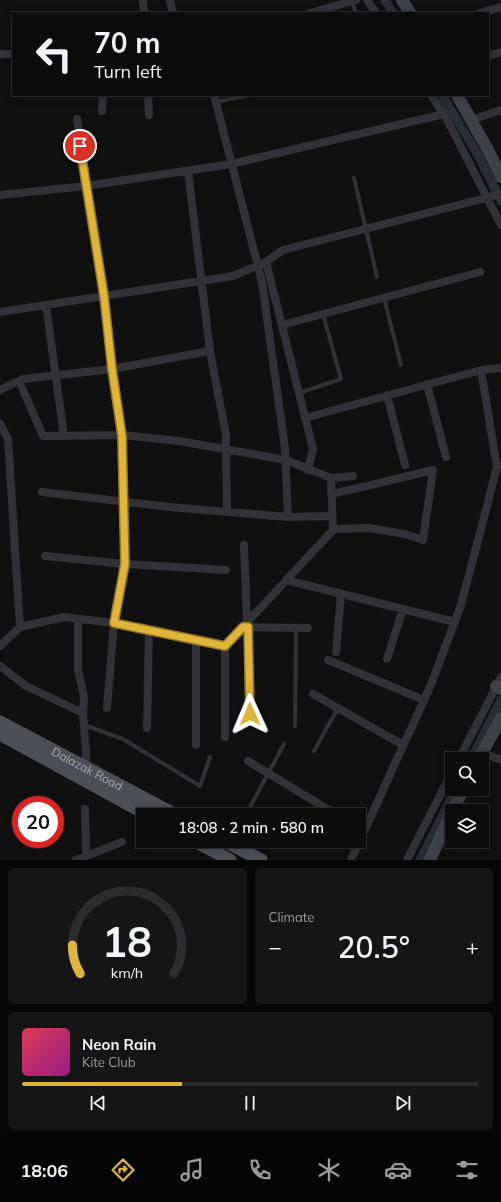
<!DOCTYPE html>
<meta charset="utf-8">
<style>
body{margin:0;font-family:Mulish,sans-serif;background:#151516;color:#f1f3f6;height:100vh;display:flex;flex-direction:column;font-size:15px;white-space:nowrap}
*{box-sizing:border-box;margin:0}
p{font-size:13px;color:#9a9b9d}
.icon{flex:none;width:22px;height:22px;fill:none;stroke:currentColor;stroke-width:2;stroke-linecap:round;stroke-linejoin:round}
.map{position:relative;height:860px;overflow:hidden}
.drawer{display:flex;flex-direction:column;gap:8px;padding:8px;background:#070707;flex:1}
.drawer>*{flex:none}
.banner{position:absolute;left:12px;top:12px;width:477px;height:84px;border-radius:0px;box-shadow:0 2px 10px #0003,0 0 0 1px #2c2c2e;background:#0c0c0d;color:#f1f3f6;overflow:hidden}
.fabs{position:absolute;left:445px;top:752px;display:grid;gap:8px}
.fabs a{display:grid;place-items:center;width:44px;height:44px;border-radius:0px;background:#0c0c0d;box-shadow:0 2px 10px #0003,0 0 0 1px #2c2c2e;font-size:20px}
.speed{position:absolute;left:12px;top:796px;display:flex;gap:8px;font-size:20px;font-weight:700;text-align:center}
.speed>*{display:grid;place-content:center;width:52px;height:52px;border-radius:50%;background:#0c0c0d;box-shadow:0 2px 10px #0003,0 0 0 1px #2c2c2e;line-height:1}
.speed .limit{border:6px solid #d22;background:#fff;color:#111}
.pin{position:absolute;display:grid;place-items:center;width:34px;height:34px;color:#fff;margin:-17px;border:2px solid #fff;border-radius:50%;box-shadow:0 1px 4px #0007}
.me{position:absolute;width:44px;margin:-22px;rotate:359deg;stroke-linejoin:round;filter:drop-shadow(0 0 3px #0008)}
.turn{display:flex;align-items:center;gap:14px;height:84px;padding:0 16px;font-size:18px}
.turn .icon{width:52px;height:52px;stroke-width:2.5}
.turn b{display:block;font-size:28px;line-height:34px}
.big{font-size:30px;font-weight:600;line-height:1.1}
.drawer .card{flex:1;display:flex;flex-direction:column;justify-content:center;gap:6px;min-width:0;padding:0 14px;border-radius:6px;background:#151516}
.drawer .dial{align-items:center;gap:0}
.dial svg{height:104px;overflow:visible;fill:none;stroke:#2c2c2e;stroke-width:7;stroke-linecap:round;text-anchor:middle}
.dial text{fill:#f1f3f6;stroke:none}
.song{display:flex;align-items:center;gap:12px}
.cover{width:48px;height:48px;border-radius:6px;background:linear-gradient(135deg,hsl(350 70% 55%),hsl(310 70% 35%))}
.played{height:4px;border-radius:2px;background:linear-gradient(90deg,#dfb43a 35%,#2c2c2e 35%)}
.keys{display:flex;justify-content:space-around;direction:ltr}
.heat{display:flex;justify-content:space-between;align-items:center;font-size:22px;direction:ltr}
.drawer .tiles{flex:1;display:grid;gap:8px;grid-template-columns:1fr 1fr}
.card:last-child{grid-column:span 2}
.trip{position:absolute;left:136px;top:808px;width:230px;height:40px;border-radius:0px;background:#0c0c0d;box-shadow:0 2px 10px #0003,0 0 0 1px #2c2c2e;font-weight:600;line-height:40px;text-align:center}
.menu{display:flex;height:64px;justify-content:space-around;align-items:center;background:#050505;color:#9a9b9d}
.menu .icon{width:28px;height:28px}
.menu .selected{color:#dfb43a}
.menu b{font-size:18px;color:#f1f3f6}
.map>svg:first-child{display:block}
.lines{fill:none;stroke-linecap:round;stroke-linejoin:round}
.canal{stroke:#282d33;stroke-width:9}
.lane{stroke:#323236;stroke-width:4}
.street{stroke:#323236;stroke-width:8}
.secondary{stroke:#404146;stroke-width:12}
.primary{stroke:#4e4f55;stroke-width:13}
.route-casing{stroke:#917526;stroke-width:10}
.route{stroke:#dfb43a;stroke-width:7}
.labels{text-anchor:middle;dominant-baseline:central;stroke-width:4;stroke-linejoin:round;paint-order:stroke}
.street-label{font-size:12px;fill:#a3a6b1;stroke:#0b0b0c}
</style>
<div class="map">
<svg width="501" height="860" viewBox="0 0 501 860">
<rect width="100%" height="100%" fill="#101011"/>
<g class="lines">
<path class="canal" d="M385 0 393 13
M442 95 478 155 501 201
M471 759 501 700
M420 860 456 789"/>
<path class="lane" d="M352 2 356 13
M216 102 249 95
M354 178 377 277
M384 298 401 365
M299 393 341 379 323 314
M248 627 250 714
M84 725 123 739 200 786 210 757
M295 726 296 628
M314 751 338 708
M248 811 284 744"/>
<path class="street" d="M170 0 173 13
M367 0 376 13
M143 1 144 13
M310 13 356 0
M480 13 501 7
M0 54H13
M488 56 501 52
M148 95 149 115
M214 95 262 282 285 448 288 517
M431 95 444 114 501 225
M102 111 103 95
M77 119 104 296 112 369 122 435 125 564 114 623 107 708
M471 120 501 110
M188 171 210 351 226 435 227 511
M0 195 86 186 231 164 444 114
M266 262 313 449 308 470
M46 305 64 436
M0 312 233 276 266 262 283 250 501 194
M282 325 480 272
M19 381 43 436 122 435 179 441 286 460 331 478 353 476
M427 384 446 457
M0 390 23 379 112 369 210 351
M387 395 405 465
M305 418 481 370 501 368
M0 424 8 439 20 627
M42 492 170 507 288 517 332 516
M331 494C366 487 399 478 433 470L423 540 405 534 369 528 333 529
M244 545 247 623
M45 556 125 564 226 570
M286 580 455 622
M78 619V669L84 697 83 713 87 768
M243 627 308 628
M0 646 20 627 64 617 114 623 225 646 333 530 331 478
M336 652 341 594
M387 659 403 609
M328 660 424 700
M0 666 26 686 83 713
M313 694 403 745
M147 728 149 630
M225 737V646
M196 745V640
M483 753 501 760
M459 759 501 677
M248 761 337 815
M85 809 86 856
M76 860 122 842
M351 860 430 687 460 608 480 533 497 467 481 370
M407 860 452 772"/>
<path class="secondary" d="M402 0 410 13
M457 95 488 150 501 177
M496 686 501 689
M479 759 501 718
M452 811 464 789
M430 860 452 811"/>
<g class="primary">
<path id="s1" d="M0 722 176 815"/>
<path d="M0 734 148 815"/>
<path d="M195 841 230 860"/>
<path d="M225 841 261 860"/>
</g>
</g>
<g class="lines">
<defs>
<path id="route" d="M80 146 104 296 112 369 122 436 125 564 114 623 225 646 243 627H248L250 714"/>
</defs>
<use href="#route" class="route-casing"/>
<use href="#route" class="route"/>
</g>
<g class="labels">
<g class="street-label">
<text stroke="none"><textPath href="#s1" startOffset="99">Dalazak Road</textPath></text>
</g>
</g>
</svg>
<div class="fabs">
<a><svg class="icon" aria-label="search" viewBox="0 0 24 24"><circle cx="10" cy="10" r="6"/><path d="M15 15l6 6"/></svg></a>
<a><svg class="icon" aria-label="layers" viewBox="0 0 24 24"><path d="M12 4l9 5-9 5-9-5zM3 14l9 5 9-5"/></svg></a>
</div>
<div class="speed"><div class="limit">20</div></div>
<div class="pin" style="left:80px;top:146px;background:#d93025"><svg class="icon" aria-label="arrive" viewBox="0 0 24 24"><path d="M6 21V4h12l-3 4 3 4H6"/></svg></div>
<svg class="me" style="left:250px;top:714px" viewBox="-20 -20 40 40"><path d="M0-17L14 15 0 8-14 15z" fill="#dfb43a" stroke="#fff" stroke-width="4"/></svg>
<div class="trip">18:08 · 2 min · 580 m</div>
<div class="banner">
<div class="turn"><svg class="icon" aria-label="left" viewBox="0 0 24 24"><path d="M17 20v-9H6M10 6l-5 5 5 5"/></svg><div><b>70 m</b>Turn left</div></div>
</div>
</div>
<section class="drawer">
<div class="tiles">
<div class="card dial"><svg viewBox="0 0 100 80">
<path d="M14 69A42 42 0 1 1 86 69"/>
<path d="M14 69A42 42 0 0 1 8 47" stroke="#dfb43a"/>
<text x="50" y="56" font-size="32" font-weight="700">18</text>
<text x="50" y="72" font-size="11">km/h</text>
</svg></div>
<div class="card"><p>Climate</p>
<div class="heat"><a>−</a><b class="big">20.5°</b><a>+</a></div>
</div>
<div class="card">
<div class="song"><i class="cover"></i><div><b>Neon Rain</b><p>Kite Club</p></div></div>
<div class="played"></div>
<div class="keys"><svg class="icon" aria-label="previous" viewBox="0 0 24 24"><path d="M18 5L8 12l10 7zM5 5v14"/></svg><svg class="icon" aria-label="pause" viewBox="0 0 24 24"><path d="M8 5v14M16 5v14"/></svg><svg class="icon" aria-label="next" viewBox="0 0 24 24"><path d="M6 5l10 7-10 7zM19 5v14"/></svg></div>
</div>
</div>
</section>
<nav class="menu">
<b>18:06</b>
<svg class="icon selected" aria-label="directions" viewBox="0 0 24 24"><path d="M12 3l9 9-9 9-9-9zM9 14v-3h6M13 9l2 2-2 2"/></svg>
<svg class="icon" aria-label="music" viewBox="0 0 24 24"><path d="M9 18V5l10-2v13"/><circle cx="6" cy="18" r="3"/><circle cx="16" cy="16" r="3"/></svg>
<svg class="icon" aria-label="phone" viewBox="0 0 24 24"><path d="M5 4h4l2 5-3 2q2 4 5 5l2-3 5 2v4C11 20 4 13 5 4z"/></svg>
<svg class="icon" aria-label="climate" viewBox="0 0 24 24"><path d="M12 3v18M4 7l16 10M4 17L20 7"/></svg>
<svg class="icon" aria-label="car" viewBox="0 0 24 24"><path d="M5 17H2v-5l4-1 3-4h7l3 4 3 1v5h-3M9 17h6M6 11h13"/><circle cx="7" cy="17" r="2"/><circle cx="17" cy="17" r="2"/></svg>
<svg class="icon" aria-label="filters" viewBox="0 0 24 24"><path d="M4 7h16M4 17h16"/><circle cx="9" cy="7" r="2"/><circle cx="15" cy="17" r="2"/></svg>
</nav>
